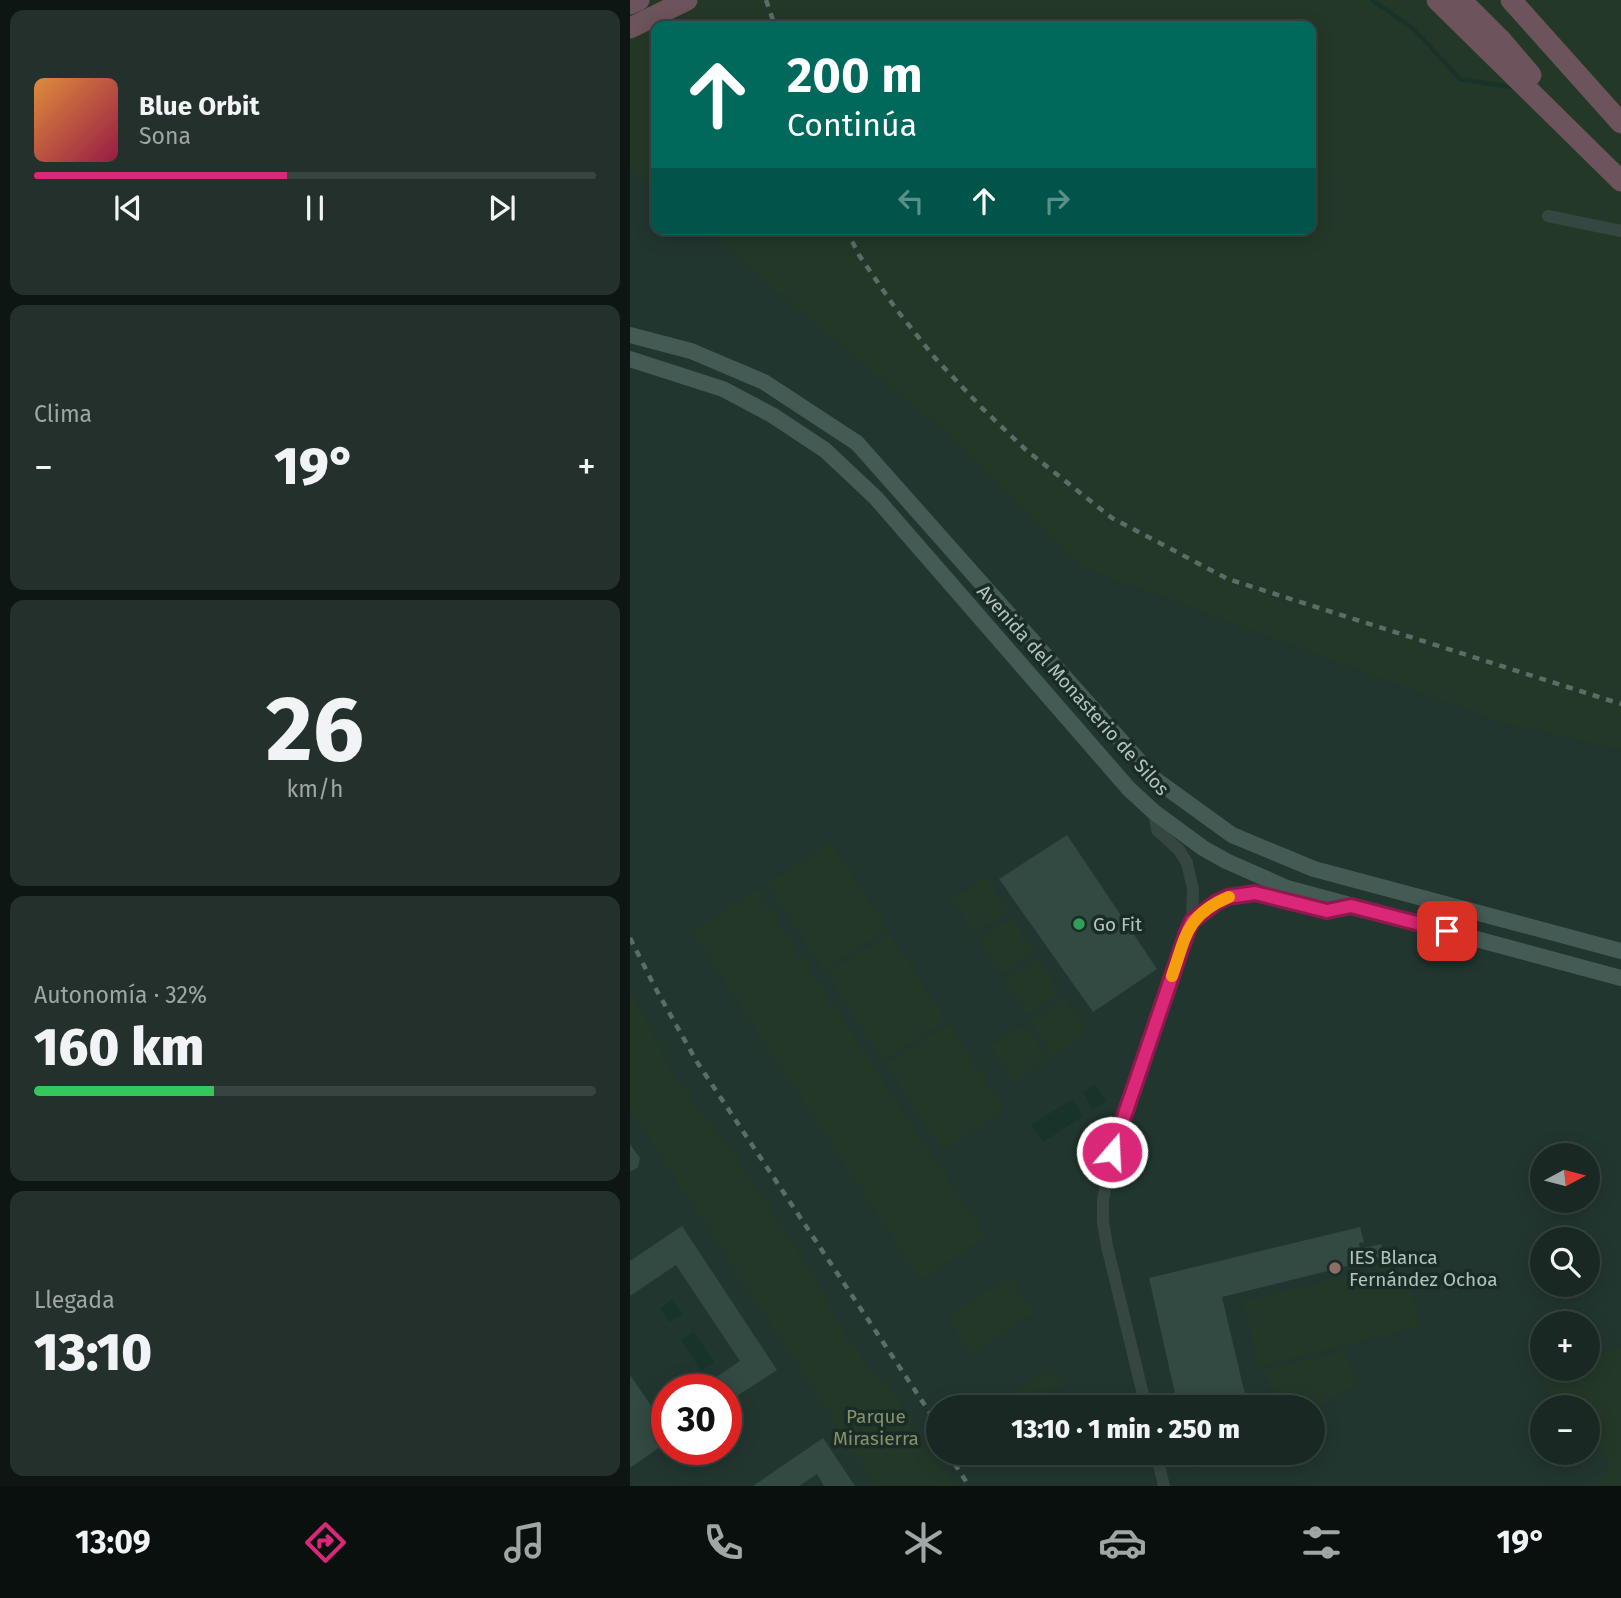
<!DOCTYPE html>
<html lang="es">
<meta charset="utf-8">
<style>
body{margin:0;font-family:"Fira Sans",sans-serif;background:#23302c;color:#f1f3f6;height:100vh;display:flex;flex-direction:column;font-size:26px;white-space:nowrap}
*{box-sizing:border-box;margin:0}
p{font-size:23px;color:#9fa6a6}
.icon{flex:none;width:38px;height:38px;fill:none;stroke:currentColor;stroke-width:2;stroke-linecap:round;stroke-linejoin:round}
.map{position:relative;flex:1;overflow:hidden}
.drawer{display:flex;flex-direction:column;gap:10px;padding:10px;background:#0e1614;width:630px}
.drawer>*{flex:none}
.hud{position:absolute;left:21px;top:21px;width:665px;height:214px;border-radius:14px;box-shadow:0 4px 18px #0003,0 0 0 2px #384441;background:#00695c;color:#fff;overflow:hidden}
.needle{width:46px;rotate:83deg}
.buttons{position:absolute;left:900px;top:1143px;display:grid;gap:14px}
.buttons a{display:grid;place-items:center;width:70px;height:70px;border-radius:50%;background:#1a2824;box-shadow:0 4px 18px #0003,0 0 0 2px #384441;font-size:35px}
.speed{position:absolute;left:21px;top:1374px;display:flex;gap:14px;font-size:35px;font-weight:700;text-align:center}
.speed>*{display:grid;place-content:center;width:91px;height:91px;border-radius:50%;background:#1a2824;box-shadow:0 4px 18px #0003,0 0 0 2px #384441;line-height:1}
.speed .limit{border:10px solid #d22;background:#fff;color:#111}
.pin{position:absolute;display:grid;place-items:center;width:60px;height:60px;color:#fff;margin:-30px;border-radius:14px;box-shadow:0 4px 10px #0006}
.me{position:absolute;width:77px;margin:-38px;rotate:19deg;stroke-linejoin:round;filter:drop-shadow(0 0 5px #0008)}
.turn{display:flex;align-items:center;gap:24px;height:147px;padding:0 21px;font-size:32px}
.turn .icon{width:91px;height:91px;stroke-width:2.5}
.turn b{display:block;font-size:49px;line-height:60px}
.lanes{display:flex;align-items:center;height:66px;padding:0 21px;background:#0003;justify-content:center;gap:35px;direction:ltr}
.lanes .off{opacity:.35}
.big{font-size:52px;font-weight:800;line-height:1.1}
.drawer .card{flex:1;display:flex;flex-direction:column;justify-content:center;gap:10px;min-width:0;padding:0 24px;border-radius:14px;background:#23302c}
.drawer .dial{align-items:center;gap:0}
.dial b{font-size:91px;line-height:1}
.song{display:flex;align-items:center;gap:21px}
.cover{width:84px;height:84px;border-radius:10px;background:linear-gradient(135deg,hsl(30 70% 55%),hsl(340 70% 35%))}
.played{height:7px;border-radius:4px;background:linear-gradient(90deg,#db2777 45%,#384441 45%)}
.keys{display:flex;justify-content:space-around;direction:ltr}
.heat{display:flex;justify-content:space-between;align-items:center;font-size:38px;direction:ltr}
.charge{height:10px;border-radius:5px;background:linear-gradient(90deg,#34c759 32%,#384441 0)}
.trip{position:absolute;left:296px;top:1395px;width:399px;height:70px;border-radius:35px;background:#1a2824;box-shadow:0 4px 18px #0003,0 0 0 2px #384441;font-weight:800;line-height:70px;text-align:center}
.dock{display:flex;height:112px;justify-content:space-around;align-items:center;background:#0a100e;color:#9fa6a6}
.dock .icon{width:49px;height:49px}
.dock .active{color:#db2777}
.dock b{font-size:32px;color:#f1f3f6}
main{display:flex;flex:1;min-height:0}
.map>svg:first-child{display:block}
.green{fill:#243828}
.water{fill:#17332a}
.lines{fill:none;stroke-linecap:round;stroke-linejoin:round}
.stream{stroke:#17332a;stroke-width:4.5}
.building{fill:#324a42}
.street{stroke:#364742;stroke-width:12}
.secondary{stroke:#445a54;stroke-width:16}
.highway{stroke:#6d535b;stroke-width:21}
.rail{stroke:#586e67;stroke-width:4.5;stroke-dasharray:7 7;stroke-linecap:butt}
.route-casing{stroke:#8e194d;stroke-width:18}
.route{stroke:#db2777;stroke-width:12}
.slow{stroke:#f59e0b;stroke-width:12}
.leisure-dot{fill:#2e9e5b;stroke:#1b2c27;stroke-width:2.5}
.education-dot{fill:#8d6e63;stroke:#1b2c27;stroke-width:2.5}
.labels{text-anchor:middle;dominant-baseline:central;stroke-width:7;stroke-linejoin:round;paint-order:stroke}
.street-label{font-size:19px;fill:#b0c4be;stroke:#1b2c27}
.poi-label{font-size:19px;fill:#b0c4be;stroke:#1b2c27;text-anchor:start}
.park-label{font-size:19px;fill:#85926a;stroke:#1b2c27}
</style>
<main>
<section class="drawer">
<div class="card">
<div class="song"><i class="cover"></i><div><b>Blue Orbit</b><p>Sona</p></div></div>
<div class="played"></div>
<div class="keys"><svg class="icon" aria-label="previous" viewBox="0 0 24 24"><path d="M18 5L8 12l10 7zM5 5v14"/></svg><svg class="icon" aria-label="pause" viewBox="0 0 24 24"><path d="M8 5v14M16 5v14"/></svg><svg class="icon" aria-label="next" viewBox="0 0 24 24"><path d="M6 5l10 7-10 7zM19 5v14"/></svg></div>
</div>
<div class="card"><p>Clima</p>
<div class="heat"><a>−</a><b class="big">19°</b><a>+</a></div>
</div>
<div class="card dial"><b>26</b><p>km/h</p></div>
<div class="card"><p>Autonomía · 32%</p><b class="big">160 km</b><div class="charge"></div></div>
<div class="card"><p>Llegada</p><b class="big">13:10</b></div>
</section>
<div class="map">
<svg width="991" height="1486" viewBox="0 0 991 1486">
<rect width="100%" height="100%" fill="#223630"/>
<path class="green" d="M0 0H991V749L870 722 450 566 315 432 73 229H681V26H26V190L0 168Z
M201 843 257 930 193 970 137 884Z
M356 877 378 911 344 933 322 899Z
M127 889 355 1237 290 1280 62 932Z
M382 918 404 952 371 974 349 939Z
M260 934 316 1020 253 1061 196 974Z
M408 958 431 992 397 1015 374 980Z
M0 990 45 1078 100 1149 187 1281 206 1320 247 1379 256 1381 324 1486H246L223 1451 0 1109Z
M435 999 458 1033 422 1057 401 1021Z
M319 1024 375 1110 312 1151 256 1064Z
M395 1024 417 1059 384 1082 361 1046Z
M773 1263 789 1327 629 1366 613 1301Z
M380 1277 403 1313 339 1353 316 1317Z
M991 1347V1486H966L963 1483 982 1466 957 1437V1407H932L913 1384 916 1374 930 1369 957 1368V1359Z
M716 1351 724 1386 683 1408 645 1407 635 1370Z
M420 1368 431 1385 396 1407 386 1391Z
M558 1452H598V1453L562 1471Z"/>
<path class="water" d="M465 1084 476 1101 463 1109 453 1092Z
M443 1099 453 1116 413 1142 401 1125Z
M42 1299 52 1314 39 1322 30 1308Z
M64 1332 84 1362 71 1370 51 1340Z"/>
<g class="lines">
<path class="stream" d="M742 0 784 29 830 79 881 87"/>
</g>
<path class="building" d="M437 835 527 969 463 1012 369 879Z
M0 1144 10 1158 8 1167 0 1172Z
M52 1226 147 1370 96 1403V1390H67L110 1361 46 1265 0 1296V1261Z
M730 1227 734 1242 729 1243 730 1249 751 1244 754 1257 592 1297 618 1407H548L519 1278Z
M0 1375 37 1429V1442L0 1468Z
M193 1438 225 1486H194L187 1474 169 1486H123Z"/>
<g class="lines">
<path class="street" d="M918 216 991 231
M562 921 587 903 598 897 625 893 697 911 719 906
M516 1407 477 1246 473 1222V1200L482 1152 562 921 563 889 557 863 549 850 527 830 524 812
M526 1452 534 1486"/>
<path class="secondary" d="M0 335 61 351 134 382 227 443 526 780 602 835 684 869 991 951
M0 359 93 389 142 415 195 450 246 498 499 789 524 812 573 848 596 861 657 888 991 978"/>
<path class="highway" d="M807 0 991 181
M831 0 872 41 901 75
M881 0 991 123
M0 4 9 0
M0 28 57 0"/>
<path class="rail" d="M136 0 145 26
M216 229 229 255 266 309 305 358 353 409 396 450 482 518 598 579 991 704
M0 938 27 991 67 1062 308 1425
M317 1452 339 1486"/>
</g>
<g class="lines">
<defs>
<path id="route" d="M482 1152 557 932 562 921 587 902 598 897 625 893 697 911 721 906 817 931"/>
</defs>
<use href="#route" class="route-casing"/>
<use href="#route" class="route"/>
<path class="slow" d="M542 976C556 936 556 915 599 897"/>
</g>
<circle class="leisure-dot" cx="449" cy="924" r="7"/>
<circle class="education-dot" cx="705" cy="1268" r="7"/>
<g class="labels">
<g class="street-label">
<text transform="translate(443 690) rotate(48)">Avenida del Monasterio de Silos</text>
</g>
<g class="poi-label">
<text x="463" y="924">Go Fit</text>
<text x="719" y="1257">IES Blanca<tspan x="719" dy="22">Fernández Ochoa</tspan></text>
</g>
<g class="park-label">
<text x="246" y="1416">Parque<tspan x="246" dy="22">Mirasierra</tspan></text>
</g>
</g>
</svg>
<div class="buttons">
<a><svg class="needle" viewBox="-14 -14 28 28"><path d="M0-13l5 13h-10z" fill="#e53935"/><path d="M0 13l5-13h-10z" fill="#9fa6a6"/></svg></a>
<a><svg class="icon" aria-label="search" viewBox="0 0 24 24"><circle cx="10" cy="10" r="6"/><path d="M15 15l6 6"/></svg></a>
<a>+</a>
<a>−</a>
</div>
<div class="speed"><div class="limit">30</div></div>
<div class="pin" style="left:817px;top:931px;background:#d93025"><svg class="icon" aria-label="arrive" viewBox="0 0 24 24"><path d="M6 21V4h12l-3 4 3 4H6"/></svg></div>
<svg class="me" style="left:482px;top:1152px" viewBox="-20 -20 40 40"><circle r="17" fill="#db2777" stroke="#fff" stroke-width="3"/><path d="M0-11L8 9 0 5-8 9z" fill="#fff"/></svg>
<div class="trip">13:10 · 1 min · 250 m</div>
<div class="hud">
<div class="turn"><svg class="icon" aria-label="ahead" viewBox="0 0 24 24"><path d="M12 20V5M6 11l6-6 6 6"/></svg><div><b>200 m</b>Continúa</div></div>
<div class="lanes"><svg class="icon off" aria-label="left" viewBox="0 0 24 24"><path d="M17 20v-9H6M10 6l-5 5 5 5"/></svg><svg class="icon" aria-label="ahead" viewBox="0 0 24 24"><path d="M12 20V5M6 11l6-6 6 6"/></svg><svg class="icon off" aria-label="right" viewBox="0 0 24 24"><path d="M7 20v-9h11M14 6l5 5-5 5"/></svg></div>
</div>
</div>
</main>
<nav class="dock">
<b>13:09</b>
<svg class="icon active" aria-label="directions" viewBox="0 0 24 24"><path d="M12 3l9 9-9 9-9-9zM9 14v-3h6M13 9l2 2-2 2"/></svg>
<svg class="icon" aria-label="music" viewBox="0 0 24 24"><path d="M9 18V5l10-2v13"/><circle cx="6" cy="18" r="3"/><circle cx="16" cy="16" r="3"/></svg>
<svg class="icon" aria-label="phone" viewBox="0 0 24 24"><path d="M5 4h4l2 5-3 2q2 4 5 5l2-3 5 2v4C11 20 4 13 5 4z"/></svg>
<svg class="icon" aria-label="climate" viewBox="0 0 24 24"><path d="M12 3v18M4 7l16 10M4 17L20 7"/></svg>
<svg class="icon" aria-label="car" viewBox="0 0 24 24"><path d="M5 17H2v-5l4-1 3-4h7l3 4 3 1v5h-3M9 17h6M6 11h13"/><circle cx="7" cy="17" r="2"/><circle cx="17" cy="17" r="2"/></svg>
<svg class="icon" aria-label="filters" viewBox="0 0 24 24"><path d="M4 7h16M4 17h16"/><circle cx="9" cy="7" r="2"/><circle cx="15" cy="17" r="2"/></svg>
<b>19°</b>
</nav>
